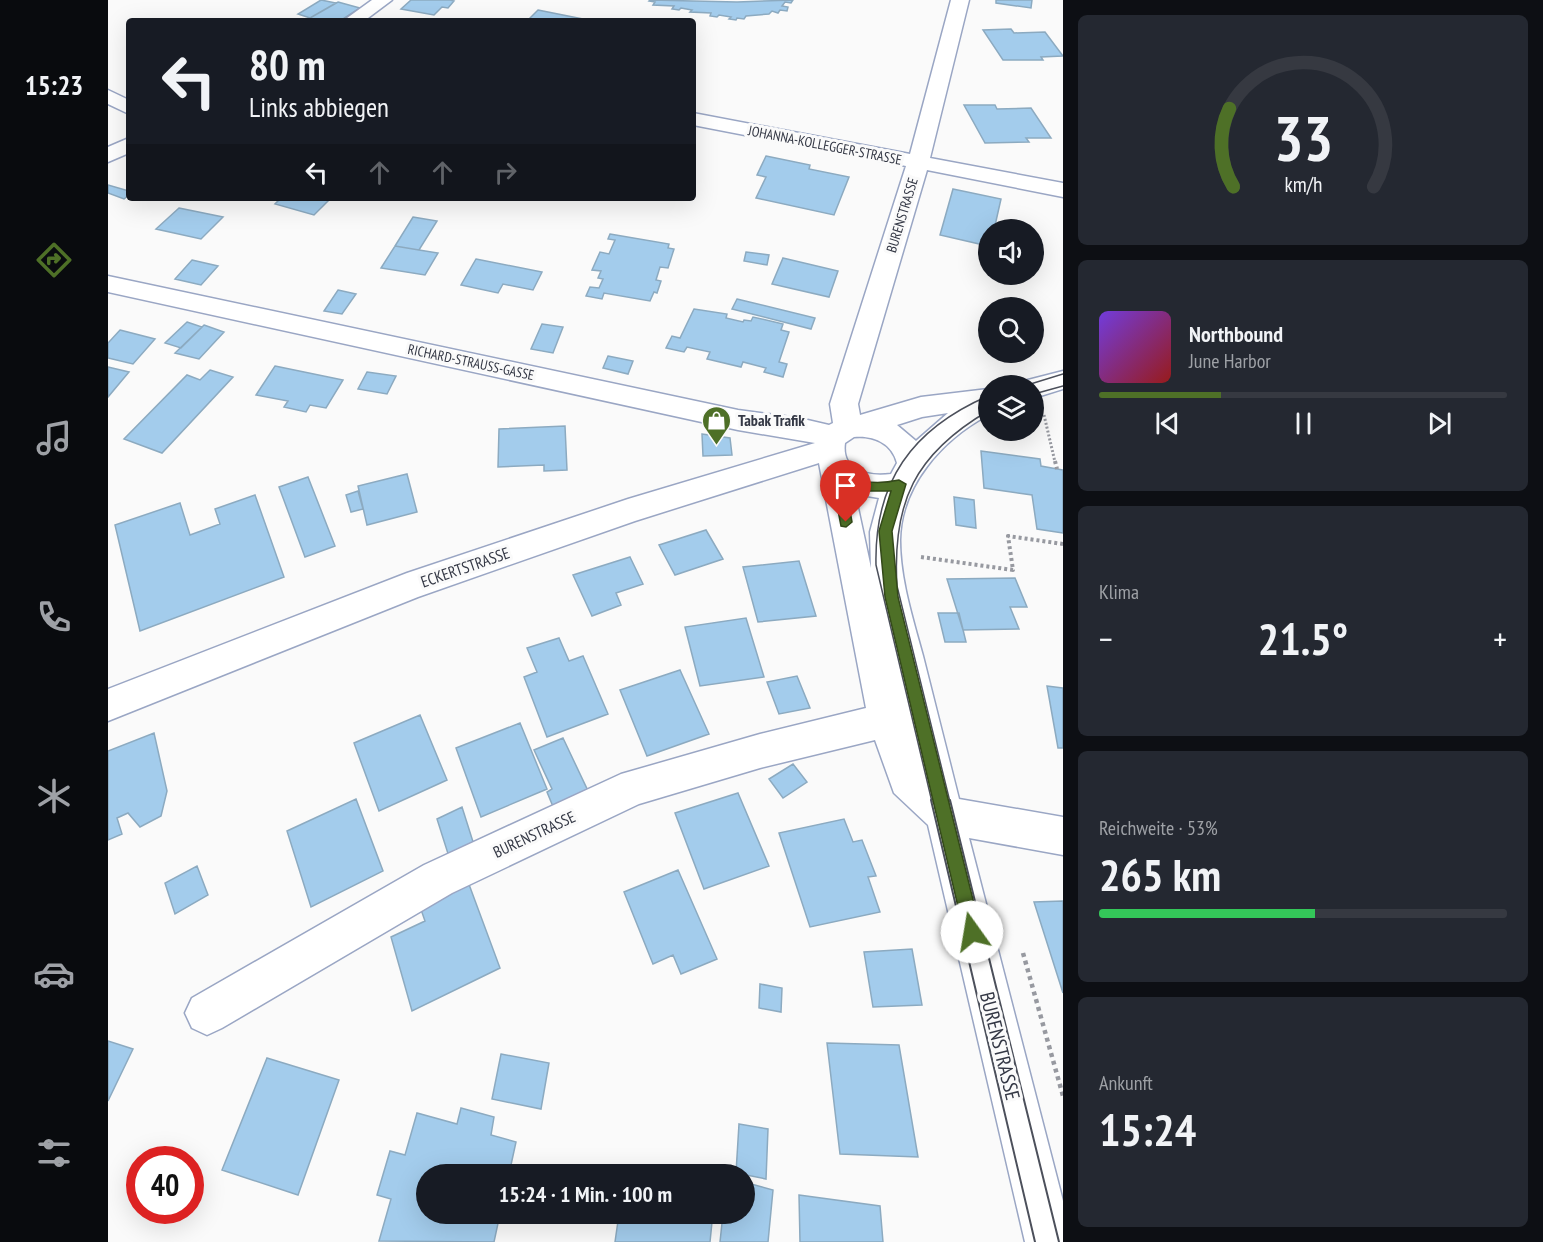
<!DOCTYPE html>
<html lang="de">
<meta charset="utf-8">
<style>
body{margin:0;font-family:"PT Sans Narrow",sans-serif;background:#242831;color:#f1f3f6;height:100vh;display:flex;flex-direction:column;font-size:22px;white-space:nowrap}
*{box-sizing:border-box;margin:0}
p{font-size:20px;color:#9ea1a6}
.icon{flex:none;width:33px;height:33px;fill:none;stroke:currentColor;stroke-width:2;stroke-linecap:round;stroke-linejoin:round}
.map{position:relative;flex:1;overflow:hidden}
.side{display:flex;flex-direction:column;gap:15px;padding:15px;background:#0d0f14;width:480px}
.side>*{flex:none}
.hud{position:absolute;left:18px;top:18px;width:570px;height:183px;border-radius:6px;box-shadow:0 6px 24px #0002;background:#171b24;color:#f1f3f6;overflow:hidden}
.tools{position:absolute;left:870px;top:219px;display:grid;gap:12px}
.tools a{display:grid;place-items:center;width:66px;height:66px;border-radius:50%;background:#171b24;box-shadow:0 6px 24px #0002;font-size:30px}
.speed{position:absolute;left:18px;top:1146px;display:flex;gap:12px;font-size:30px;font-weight:700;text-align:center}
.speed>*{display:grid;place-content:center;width:78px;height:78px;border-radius:50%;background:#171b24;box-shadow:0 6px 24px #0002;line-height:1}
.speed .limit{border:9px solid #d22;background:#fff;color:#111}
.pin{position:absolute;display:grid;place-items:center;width:51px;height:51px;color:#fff;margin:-62px -26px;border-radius:50% 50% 50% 0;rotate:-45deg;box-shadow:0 0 6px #0007}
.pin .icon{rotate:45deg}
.me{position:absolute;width:66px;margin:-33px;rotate:347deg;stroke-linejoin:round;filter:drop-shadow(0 0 4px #0008)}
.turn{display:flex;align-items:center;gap:21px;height:126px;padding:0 24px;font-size:27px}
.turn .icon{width:78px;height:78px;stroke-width:2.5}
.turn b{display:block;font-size:42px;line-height:51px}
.lanes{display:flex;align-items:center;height:57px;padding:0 24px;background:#0003;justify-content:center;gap:30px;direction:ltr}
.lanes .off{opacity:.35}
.big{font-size:45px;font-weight:800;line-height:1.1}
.side .tile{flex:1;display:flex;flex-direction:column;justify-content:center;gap:9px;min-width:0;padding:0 21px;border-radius:9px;background:#242831}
.side .dial{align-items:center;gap:0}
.dial svg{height:156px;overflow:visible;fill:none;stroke:#363941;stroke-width:7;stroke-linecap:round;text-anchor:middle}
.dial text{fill:#f1f3f6;stroke:none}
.song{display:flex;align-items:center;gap:18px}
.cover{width:72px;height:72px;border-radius:9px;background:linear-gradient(135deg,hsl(260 70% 55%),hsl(0 70% 35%))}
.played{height:6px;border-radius:3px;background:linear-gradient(90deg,#4e7027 30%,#363941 30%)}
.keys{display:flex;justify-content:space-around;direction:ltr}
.heat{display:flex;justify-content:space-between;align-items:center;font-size:33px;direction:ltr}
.charge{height:9px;border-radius:4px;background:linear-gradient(90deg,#34c759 53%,#363941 0)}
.trip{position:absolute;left:308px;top:1164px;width:339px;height:60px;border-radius:30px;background:#171b24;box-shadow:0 6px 24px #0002;font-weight:800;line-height:60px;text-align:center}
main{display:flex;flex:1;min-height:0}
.tabs{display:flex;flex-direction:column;width:108px;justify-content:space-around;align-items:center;background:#090b0e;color:#9ea1a6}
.tabs .icon{width:42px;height:42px}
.tabs .on{color:#4e7027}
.tabs b{font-size:27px;color:#f1f3f6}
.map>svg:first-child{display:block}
.building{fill:#a3ccec;stroke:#8caac0;stroke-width:1.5}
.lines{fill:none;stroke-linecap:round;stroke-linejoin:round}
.minor-casing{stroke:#9aa6c4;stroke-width:3}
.path-far2{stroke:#9799a0;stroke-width:3;stroke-dasharray:2 2;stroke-linecap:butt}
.path-far1{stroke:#9799a0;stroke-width:4;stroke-dasharray:3 3;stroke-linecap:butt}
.path{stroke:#9799a0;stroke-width:4.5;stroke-dasharray:4 4;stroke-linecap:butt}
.minor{fill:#fff;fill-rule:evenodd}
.tram-far1{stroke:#4c505b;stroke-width:1.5}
.tram{stroke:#4c505b;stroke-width:2}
.route{fill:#4e7027;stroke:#334919;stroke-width:1.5}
.labels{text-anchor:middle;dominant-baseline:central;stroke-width:6;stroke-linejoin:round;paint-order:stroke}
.far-street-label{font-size:14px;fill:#343845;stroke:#fafafa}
.poi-label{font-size:16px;font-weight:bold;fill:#343845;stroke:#fafafa;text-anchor:start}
.street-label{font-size:16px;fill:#343845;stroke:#fafafa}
.near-street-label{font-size:20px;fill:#343845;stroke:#fafafa}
</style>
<main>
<nav class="tabs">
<b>15:23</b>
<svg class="icon on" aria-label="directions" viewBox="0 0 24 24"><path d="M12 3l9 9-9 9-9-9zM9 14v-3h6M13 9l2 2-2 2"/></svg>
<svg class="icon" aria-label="music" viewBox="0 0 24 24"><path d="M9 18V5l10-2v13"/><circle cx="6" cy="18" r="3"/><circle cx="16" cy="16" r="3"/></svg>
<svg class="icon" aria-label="phone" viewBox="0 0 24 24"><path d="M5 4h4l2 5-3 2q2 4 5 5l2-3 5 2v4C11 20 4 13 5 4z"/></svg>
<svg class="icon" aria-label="climate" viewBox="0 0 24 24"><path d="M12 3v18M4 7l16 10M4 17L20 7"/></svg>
<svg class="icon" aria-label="car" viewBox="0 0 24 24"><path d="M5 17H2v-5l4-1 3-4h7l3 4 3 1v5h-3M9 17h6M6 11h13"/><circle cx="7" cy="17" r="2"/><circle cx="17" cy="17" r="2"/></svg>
<svg class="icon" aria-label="filters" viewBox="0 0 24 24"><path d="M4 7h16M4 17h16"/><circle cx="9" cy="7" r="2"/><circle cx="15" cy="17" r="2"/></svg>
</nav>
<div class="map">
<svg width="955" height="1242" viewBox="0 0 955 1242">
<rect width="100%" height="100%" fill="#fafafa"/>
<path class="building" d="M213 0 228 3 202 18 190 14Z
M303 0H342L346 1 340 8 334 7 326 15 293 9Z
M542 0 629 2 685 0 683 3 677 2 674 6 680 7 679 11 672 10 670 13 664 11 661 14 638 16 636 19 629 18 628 20 621 19 623 17 611 15 609 17 602 16 603 13 582 12 584 10 573 8 571 10 564 9 566 6 545 5 547 2 541 1Z
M888 0H924L923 8 888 3Z
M230 2 252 8 232 21H213L202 18Z
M430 10 485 21H419Z
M903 29 906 33 937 32 955 56 933 57 935 60H895L875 30Z
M856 105H887L889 109 923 108 943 138H918L921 142 877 143Z
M658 156 702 165 701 169 741 177 726 215 648 198 658 177 649 175Z
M0 185 21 191V195L16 199 0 193Z
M845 189 893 199 886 230H880V246L832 235Z
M173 198H223L206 215 167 204Z
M71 208 115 217 93 239 48 229Z
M305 217 329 221 311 250 287 246Z
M502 234 561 244 560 248 566 249 560 268 552 267 548 280 553 281 549 293 546 292 542 301 496 293 494 299 478 296 482 287 491 288 495 279 490 278 493 271 484 270 492 252 501 254 507 240 500 239Z
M287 246 311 250 330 253 317 275 273 268Z
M638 252 661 255 659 265 636 261Z
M675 258 730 271 721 297 664 284Z
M368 259 434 272 425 290 395 284 390 293 353 285Z
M84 260 110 266 93 285 67 279Z
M230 290 248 294 234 314 216 311Z
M629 299 707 318 703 329 624 309Z
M586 309 619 314 618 318 635 322 636 320 643 321 645 317 675 324 673 330 681 332 671 362 679 364 675 377 656 372 658 368 635 362 633 367 599 359 602 352 579 347 576 352 558 348 564 336 572 338Z
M79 322 94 327 73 348 57 343Z
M434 324 455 327 445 353 423 349Z
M96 325 116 332 91 359 67 353Z
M12 330 47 339 25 364 0 358V343Z
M500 356 525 361 520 374 495 368Z
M167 366 235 380 218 408 202 405 198 412 176 407 180 401 148 395Z
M0 367 21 372 0 397Z
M102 370 125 377 54 453 16 439 79 375 92 380Z
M259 372 288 376 279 394 250 389Z
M457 426 459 470 436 471V465L390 467 391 429Z
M594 434 622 438 624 455 595 456Z
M873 451 932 459 933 466 955 470V533L929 529 924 495 876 488Z
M299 474 309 512 259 525 250 486Z
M200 477 227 546 197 557 171 487Z
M250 491 255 509 243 512 238 495Z
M147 495 176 577 32 631 7 525 72 503 82 535 112 524 107 509Z
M846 497 866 500 868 528 848 525Z
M598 530 615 559 567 575 551 545Z
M522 557 535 584 508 593 513 605 484 616 465 575Z
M691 561 708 616 650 622 635 567Z
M907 578 919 607H902L911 629 855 630 839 579Z
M830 613H851L858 642H837Z
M638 618 656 677 592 686 577 627Z
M451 638 461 661 475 656 500 714 439 737 416 677 429 672 419 648Z
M572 670 601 734 539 756 512 690Z
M689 676 702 708 671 714 659 682Z
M939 686 955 688V748H950Z
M312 715 339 780 271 811 246 743Z
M412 723 439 789 373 817 348 748Z
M46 733 59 791 53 816 32 827 20 813 9 818 14 834 0 840V751Z
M455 738 481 793 446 809 439 792 444 789 426 750Z
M685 764 699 782 675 798 661 779Z
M630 793 661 866 596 889 567 813Z
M248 799 275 871 203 907 179 831Z
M354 807 367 848 342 860 329 819Z
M736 819 745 842 754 840 768 876 760 877 772 912 702 927 671 833Z
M89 866 100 895 67 914 57 883Z
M570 870 609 959 573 974 565 955 545 964 516 892Z
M359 879 392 968 304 1011 283 937 317 921 310 901Z
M955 901V993L926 902Z
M804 949 814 1005 765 1007 756 952Z
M652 984 674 988 673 1012 651 1008Z
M0 1041 25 1049 0 1101Z
M719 1043 791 1045 810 1157 732 1154Z
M393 1054 441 1063 433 1109 384 1099Z
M159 1058 231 1080 190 1195 114 1170Z
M353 1108 386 1117 383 1135 408 1142 401 1174H318V1214H392L386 1242 271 1241 283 1199 269 1195 282 1151 297 1155 309 1113 349 1124Z
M631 1124 660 1129 658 1179 628 1173Z
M636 1182 665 1190 660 1242H612L615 1214H636Z
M691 1195 772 1206 775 1242H692Z
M511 1214H573L604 1222 602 1242H507Z"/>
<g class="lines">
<defs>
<path id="minor" d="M264 0H284L256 21H235Z
M843 0H861L822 158 955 183V197L819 170 750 404 752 415 813 397 880 389V415C834 440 793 485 792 540 792 579 805 619 815 656 827 704 839 751 851 799L955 817V855L861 838 955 1201V1242H917L820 825 786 793 767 740 652 768 531 804 344 893 114 1028 99 1035 84 1028 77 1013 84 998 316 865 513 774 652 734 758 708 711 463 527 521 310 597 0 721V689L299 573 520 499 707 443 630 430 0 292V276L630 410 691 418 721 425 725 423 722 404 798 166 585 125V113L802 154ZM840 413 808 441 789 425 814 417ZM746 437C765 435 784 443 789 463L783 474C760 477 733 471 737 443ZM747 494 771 498 762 532 763 568Z
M0 90 21 100V114L0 104Z
M21 138V153L0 162V147Z
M955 371V389L926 398V386H914L916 381Z"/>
</defs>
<use href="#minor" class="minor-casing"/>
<path class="path-far2" d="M936 415 947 462"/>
<path class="path-far1" d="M947 461 949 469
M813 557 905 570 900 536 955 544"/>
<path class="path" d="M915 953 955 1096"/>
<use href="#minor" class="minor"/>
<path class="tram-far1" d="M916 386 955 374
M926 394 955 386
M824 802 768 565C766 482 804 429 880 396
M842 802 789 586C784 502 807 454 880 411"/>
<path class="tram" d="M823 800 927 1242
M842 800 951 1242"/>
</g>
<path class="route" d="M728 465C735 467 738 472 744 476 758 485 777 483 791 480L798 484 784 531 790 597 873 932 870 938 864 940 858 938 856 932 777 597 771 531 783 491H758L737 483 744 522 738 527 733 526 722 469Z"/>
<defs>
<symbol id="shop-pin" viewBox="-11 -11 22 30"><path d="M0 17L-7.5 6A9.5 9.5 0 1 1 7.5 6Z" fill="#4e7027" stroke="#fafafa"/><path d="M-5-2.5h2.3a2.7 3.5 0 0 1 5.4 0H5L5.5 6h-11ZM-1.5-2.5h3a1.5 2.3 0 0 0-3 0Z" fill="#fff"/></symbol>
</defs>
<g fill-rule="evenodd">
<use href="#shop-pin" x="592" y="404" width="33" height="45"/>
</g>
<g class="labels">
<g class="far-street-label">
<text transform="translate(717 145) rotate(11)">JOHANNA-KOLLEGGER-STRASSE</text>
<text transform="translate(794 215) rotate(-73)">BURENSTRASSE</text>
<text transform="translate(363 362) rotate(12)">RICHARD-STRAUSS-GASSE</text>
</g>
<g class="poi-label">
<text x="630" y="420">Tabak Trafik</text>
</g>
<g class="street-label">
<text transform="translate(357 567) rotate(-19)">ECKERTSTRASSE</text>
<text transform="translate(426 834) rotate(-25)">BURENSTRASSE</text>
</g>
<g class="near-street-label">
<text transform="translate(892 1046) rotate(76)">BURENSTRASSE</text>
</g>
</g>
</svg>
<div class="tools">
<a><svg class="icon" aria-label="sound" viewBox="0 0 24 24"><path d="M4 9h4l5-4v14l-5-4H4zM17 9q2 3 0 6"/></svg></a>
<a><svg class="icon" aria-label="search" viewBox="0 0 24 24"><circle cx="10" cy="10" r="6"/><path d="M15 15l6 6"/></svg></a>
<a><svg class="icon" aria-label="layers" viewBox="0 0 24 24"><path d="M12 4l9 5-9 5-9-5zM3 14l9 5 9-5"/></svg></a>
</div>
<div class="speed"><div class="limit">40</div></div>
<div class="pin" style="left:738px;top:522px;background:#d93025"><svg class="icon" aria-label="arrive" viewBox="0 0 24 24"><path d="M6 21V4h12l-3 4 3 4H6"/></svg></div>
<svg class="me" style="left:864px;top:932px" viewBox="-20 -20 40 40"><circle r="19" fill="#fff"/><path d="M0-13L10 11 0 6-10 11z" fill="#4e7027"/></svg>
<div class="trip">15:24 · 1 Min. · 100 m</div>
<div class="hud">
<div class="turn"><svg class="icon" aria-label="left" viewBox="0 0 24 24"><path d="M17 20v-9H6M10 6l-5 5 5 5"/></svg><div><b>80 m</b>Links abbiegen</div></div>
<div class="lanes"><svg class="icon" aria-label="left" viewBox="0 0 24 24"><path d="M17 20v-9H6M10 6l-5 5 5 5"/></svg><svg class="icon off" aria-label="ahead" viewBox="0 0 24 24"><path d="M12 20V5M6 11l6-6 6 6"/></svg><svg class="icon off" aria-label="ahead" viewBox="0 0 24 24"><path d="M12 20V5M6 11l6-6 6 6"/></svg><svg class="icon off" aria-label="right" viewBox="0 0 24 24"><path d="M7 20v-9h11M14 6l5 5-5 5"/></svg></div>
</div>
</div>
<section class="side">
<div class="tile dial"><svg viewBox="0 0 100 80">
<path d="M14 69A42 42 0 1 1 86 69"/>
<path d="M14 69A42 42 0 0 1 12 29" stroke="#4e7027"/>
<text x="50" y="56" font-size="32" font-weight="700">33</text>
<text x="50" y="72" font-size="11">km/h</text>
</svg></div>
<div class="tile">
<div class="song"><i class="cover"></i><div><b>Northbound</b><p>June Harbor</p></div></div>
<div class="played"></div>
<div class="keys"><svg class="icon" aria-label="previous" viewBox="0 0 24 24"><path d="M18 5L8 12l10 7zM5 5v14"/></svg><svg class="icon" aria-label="pause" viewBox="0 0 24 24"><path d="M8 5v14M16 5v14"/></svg><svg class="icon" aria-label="next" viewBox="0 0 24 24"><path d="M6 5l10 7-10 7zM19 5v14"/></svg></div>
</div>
<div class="tile"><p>Klima</p>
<div class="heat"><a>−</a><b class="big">21.5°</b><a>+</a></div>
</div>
<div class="tile"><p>Reichweite · 53%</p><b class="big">265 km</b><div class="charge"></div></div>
<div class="tile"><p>Ankunft</p><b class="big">15:24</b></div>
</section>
</main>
